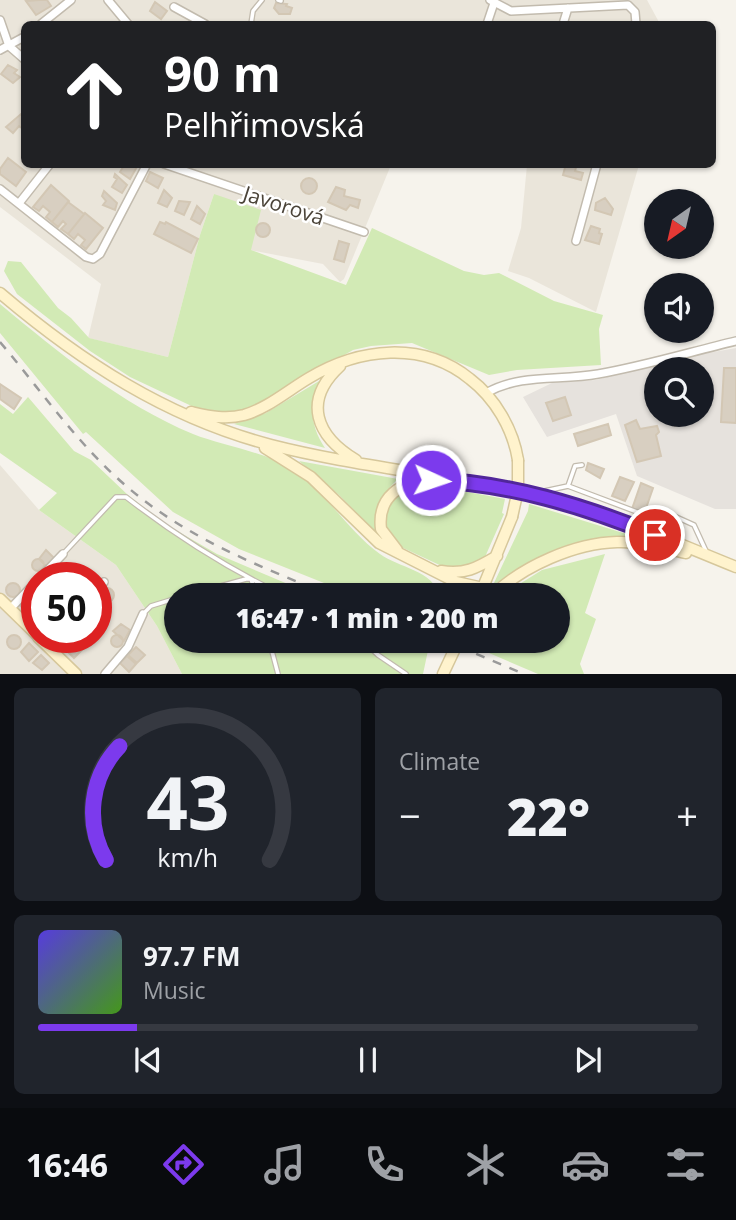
<!DOCTYPE html>
<meta charset="utf-8">
<style>
body{margin:0;font-family:"Open Sans",sans-serif;background:#20242c;color:#f1f3f6;height:100vh;display:flex;flex-direction:column;font-size:26px;white-space:nowrap}
*{box-sizing:border-box;margin:0}
p{font-size:23px;color:#9ea1a6}
.icon{flex:none;width:38px;height:38px;fill:none;stroke:currentColor;stroke-width:2;stroke-linecap:round;stroke-linejoin:round}
.map{position:relative;height:674px;overflow:hidden}
.side{display:flex;flex-direction:column;gap:14px;padding:14px;background:#0d0f14;flex:1}
.side>*{flex:none}
.hud{position:absolute;left:21px;top:21px;width:695px;height:147px;border-radius:10px;box-shadow:0 2px 5px #0004;background:#202124;color:#fff;overflow:hidden}
.needle{width:46px;rotate:214deg}
.controls{position:absolute;left:644px;top:189px;display:grid;gap:14px}
.controls a{display:grid;place-items:center;width:70px;height:70px;border-radius:50%;background:#171b24;box-shadow:0 2px 5px #0004;font-size:35px}
.speed{position:absolute;left:21px;top:562px;display:flex;gap:14px;font-size:35px;font-weight:700;text-align:center}
.speed>*{display:grid;place-content:center;width:91px;height:91px;border-radius:50%;background:#171b24;box-shadow:0 2px 5px #0004;line-height:1}
.speed .limit{border:10px solid #d22;background:#fff;color:#111}
.pin{position:absolute;display:grid;place-items:center;width:60px;height:60px;color:#fff;margin:-30px;border:4px solid #fff;border-radius:50%;box-shadow:0 2px 7px #0007}
.me{position:absolute;width:77px;margin:-38px;rotate:93deg;stroke-linejoin:round;filter:drop-shadow(0 0 5px #0008)}
.turn{display:flex;align-items:center;gap:24px;height:147px;padding:0 28px;font-size:32px}
.turn .icon{width:91px;height:91px;stroke-width:2.5}
.turn b{display:block;font-size:49px;line-height:60px}
.big{font-size:52px;font-weight:800;line-height:1.1}
.side .widget{flex:1;display:flex;flex-direction:column;justify-content:center;gap:10px;min-width:0;padding:0 24px;border-radius:10px;background:#20242c}
.side .dial{align-items:center;gap:0}
.dial svg{height:182px;overflow:visible;fill:none;stroke:#363941;stroke-width:7;stroke-linecap:round;text-anchor:middle}
.dial text{fill:#f1f3f6;stroke:none}
.song{display:flex;align-items:center;gap:21px}
.cover{width:84px;height:84px;border-radius:10px;background:linear-gradient(135deg,hsl(250 70% 55%),hsl(100 70% 35%))}
.played{height:7px;border-radius:4px;background:linear-gradient(90deg,#7c3aed 15%,#363941 15%)}
.keys{display:flex;justify-content:space-around;direction:ltr}
.heat{display:flex;justify-content:space-between;align-items:center;font-size:38px;direction:ltr}
.side .tiles{flex:1;display:grid;gap:14px;grid-template-columns:1fr 1fr}
.widget:last-child{grid-column:span 2}
.trip{position:absolute;left:164px;top:583px;width:406px;height:70px;border-radius:35px;background:#171b24;box-shadow:0 2px 5px #0004;font-weight:800;line-height:70px;text-align:center}
.dock{display:flex;height:112px;justify-content:space-around;align-items:center;background:#090b0e;color:#9ea1a6}
.dock .icon{width:49px;height:49px}
.dock .on{color:#7c3aed}
.dock b{font-size:32px;color:#f1f3f6}
.map>svg:first-child{display:block}
.residential{fill:#eae5da;fill-rule:evenodd}
.industrial{fill:#e6e2dd;fill-rule:evenodd}
.green{fill:#d2eab5}
.building{fill:#d8cfc1;stroke:#d3c7b4;stroke-width:2}
.lines{fill:none;stroke-linecap:round;stroke-linejoin:round}
.lane-casing{stroke:#c2bbae;stroke-width:6}
.street-casing{stroke:#c2bbae;stroke-width:10}
.secondary-casing{stroke:#d6c79b;stroke-width:13}
.lane{stroke:#fff;stroke-width:3.5}
.street{stroke:#fff;stroke-width:7}
.secondary{stroke:#fff3cd;stroke-width:10}
.rail{stroke:#9a9a9a;stroke-width:2.5;stroke-dasharray:9 9;stroke-linecap:butt}
.secondary-bridge-casing{stroke:#d6c79b;stroke-width:13;stroke-linecap:butt}
.secondary-bridge{stroke:#fff3cd;stroke-width:10}
.route-casing{stroke:#51269a;stroke-width:18}
.route{stroke:#7c3aed;stroke-width:12}
.labels{text-anchor:middle;dominant-baseline:central;stroke-width:5;stroke-linejoin:round;paint-order:stroke}
.street-label{font-size:21px;fill:#4b4439;stroke:#fff}
</style>
<div class="map">
<svg width="736" height="674" viewBox="0 0 736 674">
<rect width="100%" height="100%" fill="#f6f3ec"/>
<path class="residential" d="M0 0H647L660 24H24V164L391 165 344 279 340 282 323 264 250 250 214 194 200 235 168 357 88 338 101 284 0 207Z
M527 165H639L596 312 529 278 508 271 521 228Z
M0 465 39 510 116 565 157 626 182 674H0ZM37 578H96V637H37Z"/>
<path class="industrial" d="M736 348V509H715L637 476 616 414 547 437 523 397 552 383 596 380 675 359ZM656 369H702V415H656Z"/>
<path class="green" d="M214 194 261 210 251 250 346 285 372 228 464 271 484 275 499 273 554 301 603 315 599 329 601 365 517 370 489 375 412 343 371 346 353 350 254 407 231 413 200 410 130 377 90 351 17 294 4 271 8 261 21 262 58 308 71 318 89 338 168 357 200 235Z
M0 304C59 353 121 404 193 434 223 446 267 452 293 470 327 493 347 530 380 554 399 568 433 570 439 595H354L239 549 173 512 86 432 83 434 0 333Z
M324 378C307 400 310 426 325 448L234 424 266 413Z
M28 397 74 451 91 460 129 496 167 525 217 554 314 595H177V640L427 641H430L423 674H182L157 626 116 565 39 510 57 493 0 453V404L13 414Z
M299 461 398 479C381 495 372 511 377 534L339 495Z
M425 484 505 499 502 513 504 514 485 557 470 566 448 569 399 546 386 528 387 511 391 502 403 489Z
M529 504 633 536C580 533 537 560 493 585L528 511Z
M605 554 585 613 596 619 580 664 584 674H538L468 644 470 640H558V595H502L542 570Z"/>
<path class="building" d="M40 0H47L51 6 36 15 26 1Z
M155 2 167 11 161 19 150 11Z
M276 3 287 4 286 6 292 8 290 14H279L274 8Z
M8 65 17 70 14 73 20 77 13 83 1 74Z
M21 114 24 117V127L23 129 19 126 13 133 6 127Z
M8 158 26 172 16 186 0 174V169Z
M125 164 138 165 130 179 120 172Z
M566 164H577L575 171 583 173 581 180 563 175Z
M150 172 163 178 158 188 146 181Z
M115 174 127 185 122 193 112 187 117 179 114 177Z
M301 186a8 8 0 1 1 16 0a8 8 0 1 1-16 0Z
M51 185 69 201 52 222 46 217 50 212 43 206 39 211 33 207Z
M336 187 345 190 344 196 360 200 358 208 350 205 346 210 328 202Z
M164 190 172 198 167 207 158 203Z
M104 191 117 203 115 210 103 205 106 201 102 196Z
M605 198 613 209 611 215 595 210 596 203Z
M179 201 190 202 184 215 175 211Z
M68 202 84 214 68 234 61 229 66 224 63 221 58 227 52 222Z
M197 206 205 214 200 224 191 219Z
M85 213 103 228 86 249 81 245 85 240 78 234 74 239 68 234Z
M160 222 165 224 166 222 198 239 191 253 154 234Z
M256 230a7 7 0 1 1 14 0a7 7 0 1 1-14 0Z
M591 226 600 229 599 233 602 234 599 244 585 240Z
M339 241 349 244 344 262 334 259Z
M724 368H736V423L721 422Z
M0 384 21 398 14 409 0 399Z
M565 397 571 415 553 421 546 403Z
M702 413 703 416 675 426 673 418 666 421 664 415Z
M636 420 640 429 657 426 659 432 656 435 661 456 637 462 625 425Z
M608 424 611 435 578 446 574 434Z
M588 463 604 469 600 478 586 470Z
M620 477 634 482 625 501 612 496Z
M641 483 653 488 644 514 632 509Z
M46 550 54 558 46 566 39 559Z
M32 565a6 6 0 1 1 12 0a6 6 0 1 1-12 0Z
M6 590a7 7 0 1 1 14 0a7 7 0 1 1-14 0Z
M100 595a7 7 0 1 1 14 0a7 7 0 1 1-14 0Z
M33 596 37 600 34 604 37 608 30 615 19 604 27 597 30 599Z
M121 624 130 630 124 641 113 631Z
M7 642a7 7 0 1 1 14 0a7 7 0 1 1-14 0Z
M111 641a6 6 0 1 1 12 0a6 6 0 1 1-12 0Z
M57 637H68L73 643 66 650 55 639Z
M76 640 83 649 74 658 66 650Z
M29 643 38 652 29 661 21 652Z
M136 647 145 655 137 663 128 655Z
M41 655 49 663 42 670 33 663Z
M127 656 136 664 129 672 120 663Z"/>
<g class="lines">
<defs>
<path id="lane" d="M278 0 281 1
M251 24 253 11 262 0
M568 486 575 466 582 465
M540 492 568 486 653 518 674 516 694 525 706 551
M63 554 116 497H126C175 535 227 568 283 595
M188 595 246 579H251L256 595
M143 614 151 606 177 598
M269 640 278 674
M362 640 378 655 406 674"/>
<path id="street" d="M108 0 128 24
M490 0 511 11 628 5 635 12 636 24
M174 7 205 24
M0 20 9 46 24 59
M41 24 71 0
M487 24 494 3
M563 24 568 8
M0 50 24 37
M164 164 364 232
M0 189 86 257 93 259 100 254 147 164
M20 202 50 164
M576 241 597 164
M486 393C522 373 559 381 598 374 644 366 690 352 736 341
M40 578 63 554
M96 590 104 582
M10 609 37 581
M105 674 128 647 143 614"/>
<path id="secondary" d="M0 293C80 361 167 418 271 445 361 468 456 475 547 498 612 514 674 542 736 567
M340 366C302 401 316 436 356 460
M191 412C209 416 225 420 244 415 268 408 287 391 309 378 359 348 422 340 470 379 495 398 513 429 518 460
M265 448 311 477 379 543 456 582 483 588
M397 550 381 529C377 497 401 481 430 480
M441 571C464 575 477 568 497 556
M481 592 512 517
M493 595C523 566 575 543 617 542 639 541 664 548 686 553
M0 599 37 635
M38 637 76 674
M443 674 459 640"/>
</defs>
<use href="#lane" class="lane-casing"/>
<use href="#street" class="street-casing"/>
<use href="#secondary" class="secondary-casing"/>
<use href="#lane" class="lane"/>
<use href="#street" class="street"/>
<use href="#secondary" class="secondary"/>
<path class="rail" d="M0 342C38 387 72 436 115 476 177 534 253 564 330 595
M443 640 524 674"/>
<defs>
<path id="secondary-bridge" d="M512 517 518 490V460"/>
</defs>
<use href="#secondary-bridge" class="secondary-bridge-casing"/>
<use href="#secondary-bridge" class="secondary-bridge"/>
</g>
<g class="lines">
<defs>
<path id="route" d="M431 480C509 483 584 506 655 535"/>
</defs>
<use href="#route" class="route-casing"/>
<use href="#route" class="route"/>
</g>
<g class="labels">
<g class="street-label">
<text transform="translate(284 205) rotate(18)">Javorová</text>
</g>
</g>
</svg>
<div class="controls">
<a><svg class="needle" viewBox="-14 -14 28 28"><path d="M0-13l5 13h-10z" fill="#e53935"/><path d="M0 13l5-13h-10z" fill="#9ea1a6"/></svg></a>
<a><svg class="icon" aria-label="sound" viewBox="0 0 24 24"><path d="M4 9h4l5-4v14l-5-4H4zM17 9q2 3 0 6"/></svg></a>
<a><svg class="icon" aria-label="search" viewBox="0 0 24 24"><circle cx="10" cy="10" r="6"/><path d="M15 15l6 6"/></svg></a>
</div>
<div class="speed"><div class="limit">50</div></div>
<div class="pin" style="left:655px;top:535px;background:#d93025"><svg class="icon" aria-label="arrive" viewBox="0 0 24 24"><path d="M6 21V4h12l-3 4 3 4H6"/></svg></div>
<svg class="me" style="left:431px;top:480px" viewBox="-20 -20 40 40"><circle r="17" fill="#7c3aed" stroke="#fff" stroke-width="3"/><path d="M0-11L8 9 0 5-8 9z" fill="#fff"/></svg>
<div class="trip">16:47 · 1 min · 200 m</div>
<div class="hud">
<div class="turn"><svg class="icon" aria-label="ahead" viewBox="0 0 24 24"><path d="M12 20V5M6 11l6-6 6 6"/></svg><div><b>90 m</b>Pelhřimovská</div></div>
</div>
</div>
<section class="side">
<div class="tiles">
<div class="widget dial"><svg viewBox="0 0 100 80">
<path d="M14 69A42 42 0 1 1 86 69"/>
<path d="M14 69A42 42 0 0 1 20 19" stroke="#7c3aed"/>
<text x="50" y="56" font-size="32" font-weight="700">43</text>
<text x="50" y="72" font-size="11">km/h</text>
</svg></div>
<div class="widget"><p>Climate</p>
<div class="heat"><a>−</a><b class="big">22°</b><a>+</a></div>
</div>
<div class="widget">
<div class="song"><i class="cover"></i><div><b>97.7 FM</b><p>Music</p></div></div>
<div class="played"></div>
<div class="keys"><svg class="icon" aria-label="previous" viewBox="0 0 24 24"><path d="M18 5L8 12l10 7zM5 5v14"/></svg><svg class="icon" aria-label="pause" viewBox="0 0 24 24"><path d="M8 5v14M16 5v14"/></svg><svg class="icon" aria-label="next" viewBox="0 0 24 24"><path d="M6 5l10 7-10 7zM19 5v14"/></svg></div>
</div>
</div>
</section>
<nav class="dock">
<b>16:46</b>
<svg class="icon on" aria-label="directions" viewBox="0 0 24 24"><path d="M12 3l9 9-9 9-9-9zM9 14v-3h6M13 9l2 2-2 2"/></svg>
<svg class="icon" aria-label="music" viewBox="0 0 24 24"><path d="M9 18V5l10-2v13"/><circle cx="6" cy="18" r="3"/><circle cx="16" cy="16" r="3"/></svg>
<svg class="icon" aria-label="phone" viewBox="0 0 24 24"><path d="M5 4h4l2 5-3 2q2 4 5 5l2-3 5 2v4C11 20 4 13 5 4z"/></svg>
<svg class="icon" aria-label="climate" viewBox="0 0 24 24"><path d="M12 3v18M4 7l16 10M4 17L20 7"/></svg>
<svg class="icon" aria-label="car" viewBox="0 0 24 24"><path d="M5 17H2v-5l4-1 3-4h7l3 4 3 1v5h-3M9 17h6M6 11h13"/><circle cx="7" cy="17" r="2"/><circle cx="17" cy="17" r="2"/></svg>
<svg class="icon" aria-label="filters" viewBox="0 0 24 24"><path d="M4 7h16M4 17h16"/><circle cx="9" cy="7" r="2"/><circle cx="15" cy="17" r="2"/></svg>
</nav>
